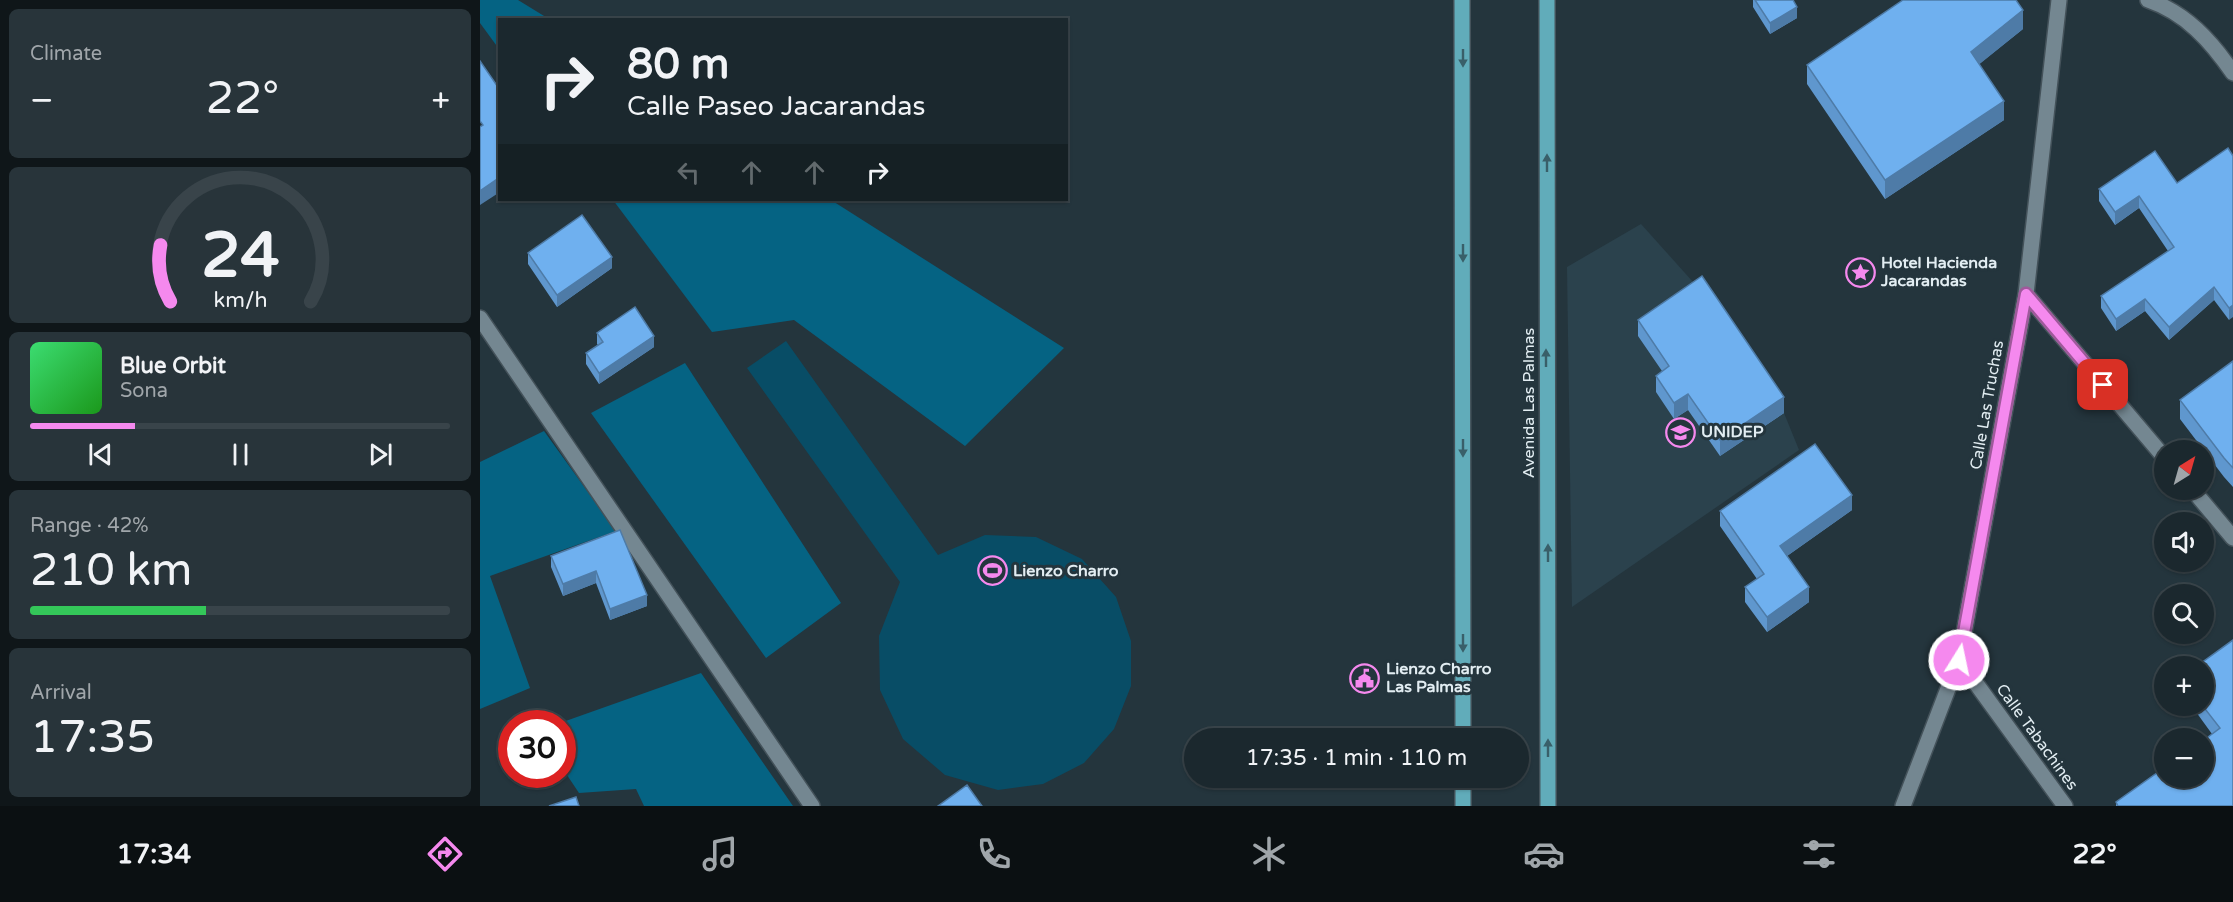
<!DOCTYPE html>
<meta charset="utf-8">
<style>
body{margin:0;font-family:"Varela Round",sans-serif;background:#28343a;color:#f1f3f6;height:100vh;display:flex;flex-direction:column;font-size:22px;white-space:nowrap}
*{box-sizing:border-box;margin:0}
p{font-size:20px;color:#a0a6aa}
.icon{flex:none;width:33px;height:33px;fill:none;stroke:currentColor;stroke-width:2;stroke-linecap:round;stroke-linejoin:round}
.map{position:relative;flex:1;overflow:hidden}
.drawer{display:flex;flex-direction:column;gap:9px;padding:9px;background:#0f1619;width:480px}
.drawer>*{flex:none}
.banner{position:absolute;left:18px;top:18px;width:570px;height:183px;border-radius:0px;box-shadow:0 2px 4px #0004,0 0 0 2px #39444a;background:#1b282e;color:#f1f3f6;overflow:hidden}
.needle{width:39px;rotate:37deg}
.controls{position:absolute;left:1674px;top:440px;display:grid;gap:12px}
.controls a{display:grid;place-items:center;width:60px;height:60px;border-radius:50%;background:#1b282e;box-shadow:0 2px 4px #0004,0 0 0 2px #39444a;font-size:30px}
.speed{position:absolute;left:18px;top:710px;display:flex;gap:12px;font-size:30px;font-weight:700;text-align:center}
.speed>*{display:grid;place-content:center;width:78px;height:78px;border-radius:50%;background:#1b282e;box-shadow:0 2px 4px #0004,0 0 0 2px #39444a;line-height:1}
.speed .limit{border:9px solid #d22;background:#fff;color:#111}
.pin{position:absolute;display:grid;place-items:center;width:51px;height:51px;color:#fff;margin:-26px;border-radius:12px;box-shadow:0 3px 9px #0006}
.me{position:absolute;width:66px;margin:-33px;rotate:10deg;stroke-linejoin:round;filter:drop-shadow(0 0 4px #0008)}
.turn{display:flex;align-items:center;gap:21px;height:126px;padding:0 30px;font-size:27px}
.turn .icon{width:78px;height:78px;stroke-width:2.5}
.turn b{display:block;font-size:42px;line-height:51px}
.lanes{display:flex;align-items:center;height:57px;padding:0 30px;background:#0003;justify-content:center;gap:30px;direction:ltr}
.lanes .off{opacity:.35}
.big{font-size:45px;font-weight:600;line-height:1.1}
.drawer .tile{flex:1;display:flex;flex-direction:column;justify-content:center;gap:9px;min-width:0;padding:0 21px;border-radius:9px;background:#28343a}
.drawer .dial{align-items:center;gap:0}
.dial svg{height:156px;overflow:visible;fill:none;stroke:#39444a;stroke-width:7;stroke-linecap:round;text-anchor:middle}
.dial text{fill:#f1f3f6;stroke:none}
.song{display:flex;align-items:center;gap:18px}
.cover{width:72px;height:72px;border-radius:9px;background:linear-gradient(135deg,hsl(140 70% 55%),hsl(120 70% 35%))}
.played{height:6px;border-radius:3px;background:linear-gradient(90deg,#f589ee 25%,#39444a 25%)}
.keys{display:flex;justify-content:space-around;direction:ltr}
.heat{display:flex;justify-content:space-between;align-items:center;font-size:33px;direction:ltr}
.charge{height:9px;border-radius:4px;background:linear-gradient(90deg,#34c759 42%,#39444a 0)}
.trip{position:absolute;left:704px;top:728px;width:345px;height:60px;border-radius:30px;background:#1b282e;box-shadow:0 2px 4px #0004,0 0 0 2px #39444a;font-weight:600;line-height:60px;text-align:center}
.tab-bar{display:flex;height:96px;justify-content:space-around;align-items:center;background:#0b1012;color:#a0a6aa}
.tab-bar .icon{width:42px;height:42px}
.tab-bar .active{color:#f589ee}
.tab-bar b{font-size:27px;color:#f1f3f6}
main{display:flex;flex:1;min-height:0}
.map>svg:first-child{display:block}
.built{fill:#2b424d}
.green{fill:#084d66}
.forest{fill:#056383}
.lines{fill:none;stroke-linecap:round;stroke-linejoin:round}
.minor-casing{stroke:#44525a;stroke-width:18}
.primary-casing{stroke:#44525a;stroke-width:18}
.minor{stroke:#748791;stroke-width:15}
.primary{stroke:#61acba;stroke-width:15}
.wall{fill:#5f97ce}
.shaded-wall{fill:#4e7ba7}
.building{fill:#6fb0ef;stroke:#4e7ba7;stroke-width:1.5}
.oneway{fill:#395f69}
.route-casing{stroke:#9f599b;stroke-width:15}
.route{stroke:#f589ee;stroke-width:10}
.labels{text-anchor:middle;dominant-baseline:central;stroke-width:6;stroke-linejoin:round;paint-order:stroke}
.poi-label{font-size:16px;font-weight:bold;fill:#e2edf2;stroke:#24353d;text-anchor:start}
.street-label{font-size:16px;fill:#e2edf2;stroke:#24353d}
</style>
<main>
<section class="drawer">
<div class="tile"><p>Climate</p>
<div class="heat"><a>−</a><b class="big">22°</b><a>+</a></div>
</div>
<div class="tile dial"><svg viewBox="0 0 100 80">
<path d="M14 69A42 42 0 1 1 86 69"/>
<path d="M14 69A42 42 0 0 1 9 40" stroke="#f589ee"/>
<text x="50" y="56" font-size="32" font-weight="700">24</text>
<text x="50" y="72" font-size="11">km/h</text>
</svg></div>
<div class="tile">
<div class="song"><i class="cover"></i><div><b>Blue Orbit</b><p>Sona</p></div></div>
<div class="played"></div>
<div class="keys"><svg class="icon" aria-label="previous" viewBox="0 0 24 24"><path d="M18 5L8 12l10 7zM5 5v14"/></svg><svg class="icon" aria-label="pause" viewBox="0 0 24 24"><path d="M8 5v14M16 5v14"/></svg><svg class="icon" aria-label="next" viewBox="0 0 24 24"><path d="M6 5l10 7-10 7zM19 5v14"/></svg></div>
</div>
<div class="tile"><p>Range · 42%</p><b class="big">210 km</b><div class="charge"></div></div>
<div class="tile"><p>Arrival</p><b class="big">17:35</b></div>
</section>
<div class="map">
<svg width="1753" height="806" viewBox="0 0 1753 806">
<rect width="100%" height="100%" fill="#24353d"/>
<path class="built" d="M1161 224 1222 292 1304 413 1319 450 1092 607 1087 267Z"/>
<path class="green" d="M306 341 458 555 505 535 556 537 602 559 636 597 651 641V686L634 729 604 763 563 784 518 790 465 775 423 739 400 690 399 636 420 582 267 368Z"/>
<path class="forest" d="M0 0H38L69 19 20 20 19 49 0 23Z
M133 200H351L584 348 485 446 314 320 232 332Z
M205 363 361 603 286 658 111 413Z
M64 431 136 531 10 576 50 688 0 709V462Z
M221 673 313 806H164L156 789 99 793 83 769 82 723H80Z"/>
<g class="lines">
<defs>
<path id="minor" d="M1668 0C1706 13 1731 41 1753 73
M1546 294 1684 457
M0 318 332 806
M1712 489 1753 538
M1479 660 1585 806
M1423 806 1479 660 1546 294 1579 0"/>
<path id="primary" d="M982 0 983 738
M1067 0 1068 806
M983 777V806"/>
</defs>
<use href="#minor" class="minor-casing"/>
<use href="#primary" class="primary-casing"/>
<use href="#minor" class="minor"/>
<use href="#primary" class="primary"/>
</g>
<path class="wall" d="M1273 0H1313L1317 18 1290 34 1273 7Z
M1543 29 1499 64 1524 120 1405 199 1327 84V65Z
M1753 156 1749 320 1734 300 1689 340 1665 311 1636 331 1621 308V296L1688 251 1659 208 1635 225 1619 201V189L1697 183Z
M48 253 132 268 77 307 48 264Z
M1158 320 1304 413 1240 456 1208 410 1194 419 1176 392V376L1182 371 1158 336Z
M117 333 174 347 119 384 106 364V353L118 345 117 344Z
M1753 361V487L1744 477 1700 419V400Z
M1372 510 1307 556 1329 602 1287 632 1265 602V587L1277 579 1240 526V511Z
M140 530 167 606 130 620 116 583 83 596 71 567V556Z
M1753 640V806H1636V802L1732 734 1711 705H1724Z"/>
<path class="shaded-wall" d="M1317 7V18L1290 34V23Z
M1543 10V29L1491 71V52Z
M1524 101V120L1405 199V180Z
M20 177V192L0 205V191Z
M1659 196V208L1635 225V212Z
M132 257V268L77 307V295Z
M1734 287V300L1689 340V327Z
M1665 299V311L1636 331V319Z
M1753 305V317L1749 320V308Z
M174 336V347L119 384V373Z
M1208 394V410L1194 419V403Z
M1304 397V413L1240 456V440Z
M1372 495V510L1300 561V546Z
M116 571V583L83 596V584Z
M1329 587V602L1287 632V617Z
M167 595V606L130 620V609Z"/>
<path class="building" d="M1275 0H1313L1317 7 1290 23Z
M1423 0H1536L1543 10 1491 52 1524 101 1405 180 1327 65Z
M0 61 20 90V177L0 191V127L3 125 0 121Z
M1748 148 1753 156V305L1749 308 1734 287 1689 327 1665 299 1636 319 1621 296 1694 247 1659 196 1635 212 1619 189 1675 151 1697 183Z
M102 215 132 257 77 295 48 253Z
M1222 276 1304 397 1240 440 1208 394 1194 403 1176 376 1189 366 1158 320Z
M155 307 174 336 119 373 106 353 123 342 117 333Z
M1753 361V468L1744 458 1700 400Z
M1335 444 1372 495 1300 546 1329 587 1287 617 1265 587 1284 574 1240 511Z
M140 530 167 595 130 609 116 571 83 584 71 556Z
M1753 640V806H1638L1636 802 1684 768V777H1724V740L1740 728 1722 705H1724V666H1717Z
M487 785 502 806H458Z
M96 797 99 806H69Z"/>
<defs><path id="oneway-solid" d="M-6-.8H1V-3.2L6.5 0L1 3.2V.8H-6Z" transform="scale(1.5)"/></defs>
<g class="oneway">
<use href="#oneway-solid" transform="translate(983 58) rotate(90)"/>
<use href="#oneway-solid" transform="translate(1067 163) rotate(-90)"/>
<use href="#oneway-solid" transform="translate(983 253) rotate(90)"/>
<use href="#oneway-solid" transform="translate(1066 358) rotate(-90)"/>
<use href="#oneway-solid" transform="translate(983 448) rotate(90)"/>
<use href="#oneway-solid" transform="translate(1068 553) rotate(-90)"/>
<use href="#oneway-solid" transform="translate(983 643) rotate(90)"/>
<use href="#oneway-solid" transform="translate(1068 748) rotate(-90)"/>
</g>
<g class="lines">
<defs>
<path id="route" d="M1479 660 1546 294 1623 385"/>
</defs>
<use href="#route" class="route-casing"/>
<use href="#route" class="route"/>
</g>
<defs>
<symbol id="sight-ring" viewBox="-11 -11 22 22"><circle r="9.5" fill="#24353d" stroke="#f589ee" stroke-width="1.5"/><path d="M0-6L1.8-2.2L6-1.7L2.9 1.2L3.7 5.4L0 3.3L-3.7 5.4L-2.9 1.2L-6-1.7L-1.8-2.2Z" fill="#f589ee"/></symbol>
<symbol id="university-ring" viewBox="-11 -11 22 22"><circle r="9.5" fill="#24353d" stroke="#f589ee" stroke-width="1.5"/><path d="M0-5L7-2L0 1L-7-2ZM-4 1L0 2.5L4 1V4Q0 6-4 4Z" fill="#f589ee"/></symbol>
<symbol id="stadium-ring" viewBox="-11 -11 22 22"><circle r="9.5" fill="#24353d" stroke="#f589ee" stroke-width="1.5"/><path d="M0-5a6.5 5 0 1 0 0 10a6.5 5 0 1 0 0-10ZM-3.5-1.8h7v3.6h-7Z" fill="#f589ee"/></symbol>
<symbol id="civic-ring" viewBox="-11 -11 22 22"><circle r="9.5" fill="#24353d" stroke="#f589ee" stroke-width="1.5"/><path d="M-.6-6.5H3V-4.5H.6V-3L4-1V1h2V6H-6V1h2V-1L-.6-3ZM-1.2 2.5V6h2.4V2.5Z" fill="#f589ee"/></symbol>
</defs>
<g fill-rule="evenodd">
<use href="#sight-ring" x="1364" y="256" width="33" height="33"/>
<use href="#university-ring" x="1184" y="416" width="33" height="33"/>
<use href="#stadium-ring" x="496" y="554" width="33" height="33"/>
<use href="#civic-ring" x="868" y="662" width="33" height="33"/>
</g>
<g class="labels">
<g class="poi-label">
<text x="1401" y="263">Hotel Hacienda<tspan x="1401" dy="18">Jacarandas</tspan></text>
<text x="1221" y="432">UNIDEP</text>
<text x="533" y="571">Lienzo Charro</text>
<text x="906" y="669">Lienzo Charro<tspan x="906" dy="18">Las Palmas</tspan></text>
</g>
<g class="street-label">
<text transform="translate(1049 403) rotate(-90)">Avenida Las Palmas</text>
<text transform="translate(1507 405) rotate(-80)">Calle Las Truchas</text>
<text transform="translate(1557 737) rotate(54)">Calle Tabachines</text>
</g>
</g>
</svg>
<div class="controls">
<a><svg class="needle" viewBox="-14 -14 28 28"><path d="M0-13l5 13h-10z" fill="#e53935"/><path d="M0 13l5-13h-10z" fill="#a0a6aa"/></svg></a>
<a><svg class="icon" aria-label="sound" viewBox="0 0 24 24"><path d="M4 9h4l5-4v14l-5-4H4zM17 9q2 3 0 6"/></svg></a>
<a><svg class="icon" aria-label="search" viewBox="0 0 24 24"><circle cx="10" cy="10" r="6"/><path d="M15 15l6 6"/></svg></a>
<a>+</a>
<a>−</a>
</div>
<div class="speed"><div class="limit">30</div></div>
<div class="pin" style="left:1623px;top:385px;background:#d93025"><svg class="icon" aria-label="arrive" viewBox="0 0 24 24"><path d="M6 21V4h12l-3 4 3 4H6"/></svg></div>
<svg class="me" style="left:1479px;top:660px" viewBox="-20 -20 40 40"><circle r="17" fill="#f589ee" stroke="#fff" stroke-width="3"/><path d="M0-11L8 9 0 5-8 9z" fill="#fff"/></svg>
<div class="trip">17:35 · 1 min · 110 m</div>
<div class="banner">
<div class="turn"><svg class="icon" aria-label="right" viewBox="0 0 24 24"><path d="M7 20v-9h11M14 6l5 5-5 5"/></svg><div><b>80 m</b>Calle Paseo Jacarandas</div></div>
<div class="lanes"><svg class="icon off" aria-label="left" viewBox="0 0 24 24"><path d="M17 20v-9H6M10 6l-5 5 5 5"/></svg><svg class="icon off" aria-label="ahead" viewBox="0 0 24 24"><path d="M12 20V5M6 11l6-6 6 6"/></svg><svg class="icon off" aria-label="ahead" viewBox="0 0 24 24"><path d="M12 20V5M6 11l6-6 6 6"/></svg><svg class="icon" aria-label="right" viewBox="0 0 24 24"><path d="M7 20v-9h11M14 6l5 5-5 5"/></svg></div>
</div>
</div>
</main>
<nav class="tab-bar">
<b>17:34</b>
<svg class="icon active" aria-label="directions" viewBox="0 0 24 24"><path d="M12 3l9 9-9 9-9-9zM9 14v-3h6M13 9l2 2-2 2"/></svg>
<svg class="icon" aria-label="music" viewBox="0 0 24 24"><path d="M9 18V5l10-2v13"/><circle cx="6" cy="18" r="3"/><circle cx="16" cy="16" r="3"/></svg>
<svg class="icon" aria-label="phone" viewBox="0 0 24 24"><path d="M5 4h4l2 5-3 2q2 4 5 5l2-3 5 2v4C11 20 4 13 5 4z"/></svg>
<svg class="icon" aria-label="climate" viewBox="0 0 24 24"><path d="M12 3v18M4 7l16 10M4 17L20 7"/></svg>
<svg class="icon" aria-label="car" viewBox="0 0 24 24"><path d="M5 17H2v-5l4-1 3-4h7l3 4 3 1v5h-3M9 17h6M6 11h13"/><circle cx="7" cy="17" r="2"/><circle cx="17" cy="17" r="2"/></svg>
<svg class="icon" aria-label="filters" viewBox="0 0 24 24"><path d="M4 7h16M4 17h16"/><circle cx="9" cy="7" r="2"/><circle cx="15" cy="17" r="2"/></svg>
<b>22°</b>
</nav>
